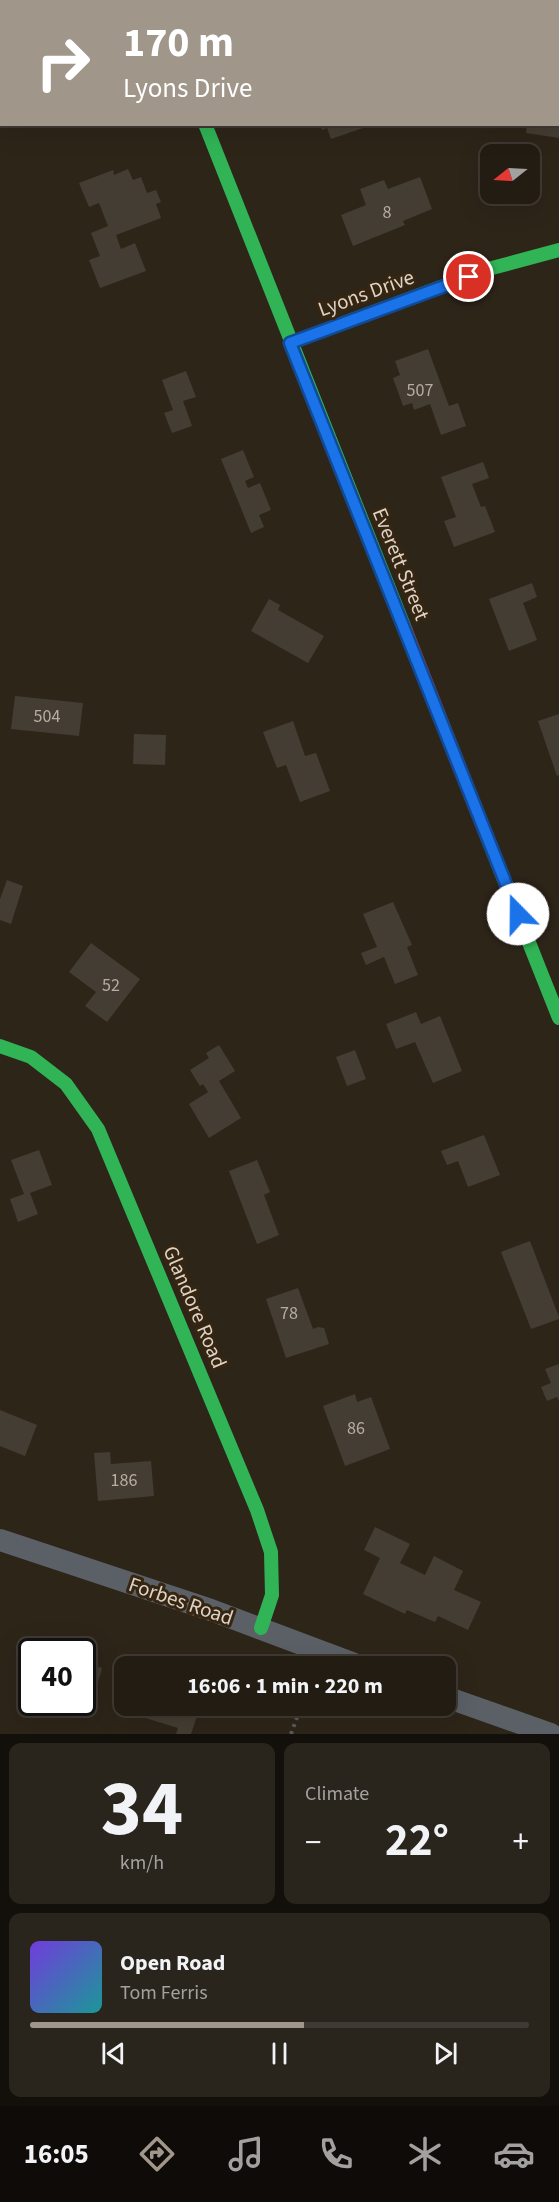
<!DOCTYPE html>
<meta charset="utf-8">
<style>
body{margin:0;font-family:"Source Sans 3",sans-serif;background:#2a251c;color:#f1f3f6;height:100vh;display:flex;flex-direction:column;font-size:22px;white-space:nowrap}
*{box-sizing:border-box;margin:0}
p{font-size:20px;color:#a2a1a0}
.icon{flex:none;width:33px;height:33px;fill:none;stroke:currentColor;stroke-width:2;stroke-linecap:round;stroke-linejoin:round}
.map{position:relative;height:1734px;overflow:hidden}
.sheet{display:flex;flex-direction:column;gap:9px;padding:9px;background:#130f0a;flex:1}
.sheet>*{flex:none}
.banner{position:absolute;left:0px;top:0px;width:560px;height:126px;box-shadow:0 6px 24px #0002,0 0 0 2px #3f3a33;background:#a0968a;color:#fff;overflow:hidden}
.needle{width:39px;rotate:252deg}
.fabs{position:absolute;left:480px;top:144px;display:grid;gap:12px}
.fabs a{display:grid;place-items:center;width:60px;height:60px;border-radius:12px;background:#221c13;box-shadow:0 6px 24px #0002,0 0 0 2px #3f3a33;font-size:30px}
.speed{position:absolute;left:18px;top:1638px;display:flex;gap:12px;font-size:30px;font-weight:700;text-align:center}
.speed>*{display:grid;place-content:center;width:78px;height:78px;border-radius:50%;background:#221c13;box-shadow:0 6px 24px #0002,0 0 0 2px #3f3a33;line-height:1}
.speed .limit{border:3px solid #111;border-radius:9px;background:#fff;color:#111}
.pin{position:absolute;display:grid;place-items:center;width:51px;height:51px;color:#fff;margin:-26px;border:3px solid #fff;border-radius:50%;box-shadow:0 2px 6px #0007}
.me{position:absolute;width:66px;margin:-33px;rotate:338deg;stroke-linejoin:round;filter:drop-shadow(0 0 4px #0008)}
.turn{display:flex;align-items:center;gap:21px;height:126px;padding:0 24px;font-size:27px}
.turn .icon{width:78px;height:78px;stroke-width:2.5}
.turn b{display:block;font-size:42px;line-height:51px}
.big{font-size:45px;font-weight:700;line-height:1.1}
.sheet .widget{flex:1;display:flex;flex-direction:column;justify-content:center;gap:9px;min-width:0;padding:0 21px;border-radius:12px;background:#2a251c}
.sheet .dial{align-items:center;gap:0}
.dial b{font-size:78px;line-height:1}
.song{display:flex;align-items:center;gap:18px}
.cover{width:72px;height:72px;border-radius:9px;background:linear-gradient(135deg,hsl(260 70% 55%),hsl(180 70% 35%))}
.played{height:6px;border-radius:3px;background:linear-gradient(90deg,#a0968a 55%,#3f3a33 55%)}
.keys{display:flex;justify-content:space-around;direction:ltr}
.heat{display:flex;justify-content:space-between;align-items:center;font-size:33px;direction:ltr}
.sheet .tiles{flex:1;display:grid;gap:9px;grid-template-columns:1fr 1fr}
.widget:last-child{grid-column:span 2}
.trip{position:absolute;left:114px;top:1656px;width:342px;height:60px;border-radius:12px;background:#221c13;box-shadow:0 6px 24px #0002,0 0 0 2px #3f3a33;font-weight:700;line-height:60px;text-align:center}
.tabs{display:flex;height:96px;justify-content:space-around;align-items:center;background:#0e0b08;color:#a2a1a0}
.tabs .icon{width:42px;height:42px}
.tabs .on{color:#a0968a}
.tabs b{font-size:27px;color:#f1f3f6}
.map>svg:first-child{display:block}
.building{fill:#443d33}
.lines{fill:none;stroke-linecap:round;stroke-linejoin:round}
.path{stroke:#5c5c5c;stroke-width:4;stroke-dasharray:3 4.5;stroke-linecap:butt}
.street{stroke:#5a6066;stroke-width:22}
.fast{stroke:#30b455;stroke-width:14}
.slow{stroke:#ff9f0a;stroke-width:14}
.jam{stroke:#e5322d;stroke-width:14}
.route-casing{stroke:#114b97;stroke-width:15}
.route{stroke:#1a73e8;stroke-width:10}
.labels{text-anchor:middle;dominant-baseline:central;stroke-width:6;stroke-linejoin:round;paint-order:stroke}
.number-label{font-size:18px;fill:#b7aea2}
.street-label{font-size:21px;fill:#ddd3c7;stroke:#362611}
</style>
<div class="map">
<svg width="559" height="1734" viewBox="0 0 559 1734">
<rect width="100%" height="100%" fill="#2e2519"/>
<path class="building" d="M320 124H362L363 128 331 139 327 128 322 130Z
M527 124H559V138L526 133Z
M128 169 133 180 141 177 147 193 156 190 161 202 156 204 161 218 116 235 121 249 135 243 146 271 100 288 89 260 100 256 91 233 108 226 99 203 89 207 79 183 113 170 114 175Z
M420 177 432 209 403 221 405 225 353 246 341 215 366 205 360 189 384 180 388 189Z
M428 349 449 406 458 403 466 426 441 435 430 404 414 410 412 403 403 406 393 378 400 375 395 361Z
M186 371 196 397 183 401 192 426 172 433 164 413 173 410 162 380Z
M243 450 254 477 245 481 248 488 260 483 271 510 259 515 264 527 251 533 221 459Z
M483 462 489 478 472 484 481 507 485 506 495 532 454 547 444 521 456 517 441 477Z
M532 583 537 597 523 603 537 640 509 651 489 599Z
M269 599 280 605 278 610 324 636 308 663 251 631Z
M15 696 83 703 79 736 11 729Z
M559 714V775L557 776 538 721Z
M293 721 305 756 316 753 330 791 300 802 286 765 277 768 263 732Z
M134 734 166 735 165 765 133 764Z
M7 880 23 886 11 924 0 920V899Z
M393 902 412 945 407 947 418 975 395 984 384 957 366 965 361 953 377 947 363 914Z
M91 943 140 979 107 1022 85 1006 96 992 69 972Z
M416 1012 421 1024 440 1016 462 1071 433 1083 415 1042 396 1049 386 1024Z
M219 1045 235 1071 219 1081 241 1118 209 1138 189 1104 208 1092 203 1084 200 1086 190 1070 209 1058 206 1053Z
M355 1050 366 1079 347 1086 336 1057Z
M484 1135 500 1175 468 1187 458 1161 447 1165 441 1151Z
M39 1150 52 1185 30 1193 38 1214 18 1222 10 1199 24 1194 11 1160Z
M257 1160 270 1192 264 1195 279 1235 257 1244 229 1171Z
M530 1241 559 1317V1319L531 1329 501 1252Z
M298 1288 313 1329 318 1327 324 1328 329 1344 286 1358 266 1299Z
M559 1364V1401L557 1397 547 1401 541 1387 551 1383 545 1369Z
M355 1394 357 1402 371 1397 390 1449 345 1466 323 1406Z
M0 1410 37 1425 25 1456 0 1446Z
M110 1452 111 1464 151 1461 154 1496 98 1501 94 1453Z
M375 1527 410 1544 400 1563 425 1575 434 1556 463 1571 454 1590 481 1602 468 1630 438 1616 435 1622 407 1610 405 1614 363 1594 380 1558 364 1550Z
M31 1642 65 1651 32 1652V1691L18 1688Z
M82 1663 102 1668 94 1697 82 1694Z
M142 1706H196L200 1707 191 1734H176L178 1728 139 1716Z"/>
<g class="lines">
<path class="path" d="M291 1734 301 1706"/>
<path class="street" d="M0 1540 211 1610 360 1666
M446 1697 551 1734"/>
<path class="fast" d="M205 124 406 631
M290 343 492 268 559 250
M485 832 559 1018
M0 1046 31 1057 66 1084 98 1129 257 1510 271 1552 272 1595 261 1628"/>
<path class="slow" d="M156 0 157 2"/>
<path class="jam" d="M406 631 485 832"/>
</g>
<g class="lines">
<defs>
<path id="route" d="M469 277 290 343 518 914"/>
</defs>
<use href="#route" class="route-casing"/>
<use href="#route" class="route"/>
</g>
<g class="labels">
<g class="number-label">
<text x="387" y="212">8</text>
<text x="420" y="390">507</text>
<text x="47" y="716">504</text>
<text x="111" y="985">52</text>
<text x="289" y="1313">78</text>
<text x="356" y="1428">86</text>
<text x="124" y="1480">186</text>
</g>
<g class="street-label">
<text transform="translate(366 293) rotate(-20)">Lyons Drive</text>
<text transform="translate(401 564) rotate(68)">Everett Street</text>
<text transform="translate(195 1307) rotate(67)">Glandore Road</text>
<text transform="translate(181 1601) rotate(19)">Forbes Road</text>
</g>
</g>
</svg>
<div class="fabs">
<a><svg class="needle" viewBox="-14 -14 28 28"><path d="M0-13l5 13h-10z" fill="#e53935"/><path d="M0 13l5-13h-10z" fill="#a2a1a0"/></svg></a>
</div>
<div class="speed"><div class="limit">40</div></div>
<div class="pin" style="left:469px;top:277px;background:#d93025"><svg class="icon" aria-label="arrive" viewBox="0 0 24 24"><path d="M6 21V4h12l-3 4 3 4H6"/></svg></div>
<svg class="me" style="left:518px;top:914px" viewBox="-20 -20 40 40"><circle r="19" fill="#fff"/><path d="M0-13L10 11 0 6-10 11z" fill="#1a73e8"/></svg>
<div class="trip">16:06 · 1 min · 220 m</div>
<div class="banner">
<div class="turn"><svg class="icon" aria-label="right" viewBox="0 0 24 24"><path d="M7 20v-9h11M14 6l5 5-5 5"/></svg><div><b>170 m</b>Lyons Drive</div></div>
</div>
</div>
<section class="sheet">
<div class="tiles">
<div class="widget dial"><b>34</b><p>km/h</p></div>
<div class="widget"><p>Climate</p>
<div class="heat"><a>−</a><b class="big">22°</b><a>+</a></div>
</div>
<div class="widget">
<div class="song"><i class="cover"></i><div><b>Open Road</b><p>Tom Ferris</p></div></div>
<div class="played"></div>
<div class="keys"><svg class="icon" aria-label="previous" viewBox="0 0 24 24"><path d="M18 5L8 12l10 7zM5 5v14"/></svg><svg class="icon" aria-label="pause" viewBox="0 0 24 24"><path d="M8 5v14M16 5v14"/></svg><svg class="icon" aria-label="next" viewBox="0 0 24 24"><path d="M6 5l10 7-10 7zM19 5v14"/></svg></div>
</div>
</div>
</section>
<nav class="tabs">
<b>16:05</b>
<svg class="icon on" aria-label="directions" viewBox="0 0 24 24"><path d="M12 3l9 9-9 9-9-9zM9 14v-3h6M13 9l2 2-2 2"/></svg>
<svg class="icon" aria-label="music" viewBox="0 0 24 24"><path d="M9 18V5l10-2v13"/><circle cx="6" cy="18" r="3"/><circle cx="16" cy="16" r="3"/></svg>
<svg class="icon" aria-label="phone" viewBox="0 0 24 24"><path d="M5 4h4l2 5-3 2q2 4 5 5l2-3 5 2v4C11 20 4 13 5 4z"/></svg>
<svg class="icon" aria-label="climate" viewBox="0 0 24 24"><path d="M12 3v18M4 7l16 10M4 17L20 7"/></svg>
<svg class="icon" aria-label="car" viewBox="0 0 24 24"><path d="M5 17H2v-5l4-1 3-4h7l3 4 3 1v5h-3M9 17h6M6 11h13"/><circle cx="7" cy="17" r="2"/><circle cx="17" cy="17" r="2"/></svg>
</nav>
